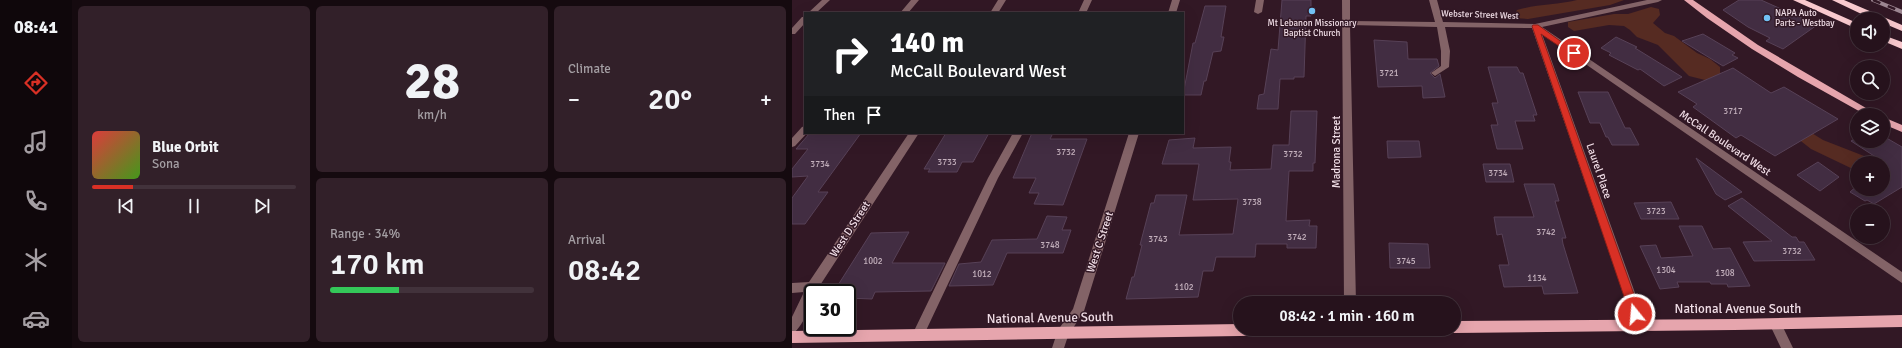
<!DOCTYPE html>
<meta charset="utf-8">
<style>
body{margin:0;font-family:Signika,sans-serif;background:#322029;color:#f1f3f6;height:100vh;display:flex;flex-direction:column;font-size:15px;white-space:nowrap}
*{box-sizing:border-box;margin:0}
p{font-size:13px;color:#a49ea3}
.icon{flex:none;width:22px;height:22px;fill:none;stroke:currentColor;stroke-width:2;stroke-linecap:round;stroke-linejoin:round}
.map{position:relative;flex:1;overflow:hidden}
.details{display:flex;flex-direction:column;gap:6px;padding:6px;background:#150a0f;width:720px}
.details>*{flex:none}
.top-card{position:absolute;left:12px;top:12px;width:380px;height:122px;border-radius:0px;box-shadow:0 4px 16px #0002,0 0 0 1px #42323b;background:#202124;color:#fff;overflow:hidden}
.tools{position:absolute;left:1058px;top:12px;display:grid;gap:8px}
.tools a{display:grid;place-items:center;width:40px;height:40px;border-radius:50%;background:#26121c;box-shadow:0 4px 16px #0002,0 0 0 1px #42323b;font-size:20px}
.speed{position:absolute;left:12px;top:284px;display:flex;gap:8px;font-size:20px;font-weight:700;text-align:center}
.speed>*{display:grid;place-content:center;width:52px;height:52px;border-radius:50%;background:#26121c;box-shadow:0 4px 16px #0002,0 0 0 1px #42323b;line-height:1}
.speed .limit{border:2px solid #111;border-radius:6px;background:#fff;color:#111}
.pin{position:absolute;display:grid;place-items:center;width:34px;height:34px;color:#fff;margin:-17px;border:2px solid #fff;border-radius:50%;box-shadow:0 1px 4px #0007}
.me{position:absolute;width:44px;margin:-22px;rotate:343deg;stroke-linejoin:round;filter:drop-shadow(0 0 3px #0008)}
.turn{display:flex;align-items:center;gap:14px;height:84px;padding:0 20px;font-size:18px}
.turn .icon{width:52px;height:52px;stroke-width:2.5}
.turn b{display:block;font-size:28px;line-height:34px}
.then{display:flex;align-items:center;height:38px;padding:0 20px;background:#0003;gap:8px;font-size:15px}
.big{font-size:30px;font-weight:600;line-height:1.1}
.details .tile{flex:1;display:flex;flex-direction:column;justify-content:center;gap:6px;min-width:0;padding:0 14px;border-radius:6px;background:#322029}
.details .dial{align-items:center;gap:0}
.dial b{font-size:52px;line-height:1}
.song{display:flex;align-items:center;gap:12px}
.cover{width:48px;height:48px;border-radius:6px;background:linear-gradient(135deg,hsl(0 70% 55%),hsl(100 70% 35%))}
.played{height:4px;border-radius:2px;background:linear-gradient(90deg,#d93025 20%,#42323b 20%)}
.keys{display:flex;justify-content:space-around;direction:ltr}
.heat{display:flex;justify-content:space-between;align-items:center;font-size:22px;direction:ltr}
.charge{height:6px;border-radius:3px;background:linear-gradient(90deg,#34c759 34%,#42323b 0)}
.details .tiles{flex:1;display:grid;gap:6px;grid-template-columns:repeat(3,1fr)}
.tile:first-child{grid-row:span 2}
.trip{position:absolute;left:441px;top:296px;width:228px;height:40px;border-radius:20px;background:#26121c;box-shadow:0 4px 16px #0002,0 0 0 1px #42323b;font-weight:600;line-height:40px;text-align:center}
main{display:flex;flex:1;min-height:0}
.dock{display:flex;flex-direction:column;width:72px;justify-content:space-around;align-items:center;background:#0f070b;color:#a49ea3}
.dock .icon{width:28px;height:28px}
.dock .selected{color:#d93025}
.dock b{font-size:18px;color:#f1f3f6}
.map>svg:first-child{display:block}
.green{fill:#562b22}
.building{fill:#422d42;stroke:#574157}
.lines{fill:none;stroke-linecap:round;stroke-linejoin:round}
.minor{fill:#836367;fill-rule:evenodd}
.major{fill:#e6a5ad;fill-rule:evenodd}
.highway{fill:#f9c9ce;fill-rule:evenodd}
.rail-casing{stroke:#9c8691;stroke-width:4}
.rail{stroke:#321825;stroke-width:2.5;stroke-dasharray:8;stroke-linecap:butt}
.route{fill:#d93025;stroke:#8d1f18}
.poi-dot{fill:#71c1f4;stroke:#321825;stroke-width:1.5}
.labels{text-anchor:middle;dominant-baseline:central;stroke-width:3;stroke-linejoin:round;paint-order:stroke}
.far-poi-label{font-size:9px;fill:#f0dde6;stroke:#321825;text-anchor:start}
.far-street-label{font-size:9px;fill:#f0dde6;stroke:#321825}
.number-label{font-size:9px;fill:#c4b1bd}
.street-label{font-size:11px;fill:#f0dde6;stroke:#321825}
.near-street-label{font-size:13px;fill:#f0dde6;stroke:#321825}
</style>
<main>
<nav class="dock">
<b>08:41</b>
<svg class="icon selected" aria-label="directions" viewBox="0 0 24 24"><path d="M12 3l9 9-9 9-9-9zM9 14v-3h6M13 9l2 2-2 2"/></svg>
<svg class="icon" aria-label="music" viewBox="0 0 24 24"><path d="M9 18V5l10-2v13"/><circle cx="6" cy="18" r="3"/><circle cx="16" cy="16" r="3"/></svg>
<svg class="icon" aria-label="phone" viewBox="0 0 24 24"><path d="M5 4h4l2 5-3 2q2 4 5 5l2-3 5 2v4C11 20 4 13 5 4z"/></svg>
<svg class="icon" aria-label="climate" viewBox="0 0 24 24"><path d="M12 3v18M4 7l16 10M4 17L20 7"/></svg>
<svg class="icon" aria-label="car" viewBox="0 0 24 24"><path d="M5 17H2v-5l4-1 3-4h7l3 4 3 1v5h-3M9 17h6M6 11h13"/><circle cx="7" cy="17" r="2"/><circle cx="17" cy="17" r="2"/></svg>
</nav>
<section class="details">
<div class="tiles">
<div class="tile">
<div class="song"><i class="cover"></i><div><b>Blue Orbit</b><p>Sona</p></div></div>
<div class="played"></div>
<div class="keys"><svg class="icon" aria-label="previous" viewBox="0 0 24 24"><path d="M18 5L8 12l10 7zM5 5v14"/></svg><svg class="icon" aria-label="pause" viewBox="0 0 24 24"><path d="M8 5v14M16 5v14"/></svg><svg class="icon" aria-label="next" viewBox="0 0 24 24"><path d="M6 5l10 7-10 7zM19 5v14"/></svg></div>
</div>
<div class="tile dial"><b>28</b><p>km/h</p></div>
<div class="tile"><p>Climate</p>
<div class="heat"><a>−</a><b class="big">20°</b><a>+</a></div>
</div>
<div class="tile"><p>Range · 34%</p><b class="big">170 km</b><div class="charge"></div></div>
<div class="tile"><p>Arrival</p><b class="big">08:42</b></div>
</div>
</section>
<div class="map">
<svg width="1110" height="348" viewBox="0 0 1110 348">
<rect width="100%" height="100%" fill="#321825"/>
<path class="green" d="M785 0H832L818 5 736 19 721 18 725 10C745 4 765 5 785 0Z
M859 7 867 9 868 15 861 23 873 33 882 36 905 53 918 59 928 67V72L930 77 1031 140 1090 163H1065V171L1019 149 1005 138 927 90 913 80 897 76 866 45 845 37 838 30 832 26 817 25 782 31 776 27V22L822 14H836Z"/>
<path class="building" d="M490 0H519V16H514L512 77H502V79H488L486 109H465L467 95 472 94 479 49 486 50Z
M947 0H969L1025 25 991 49 974 41 978 38 956 27 931 10Z
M413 6H434L429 37H432L429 51 421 52 414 81H412L409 95H391L401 43H403Z
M911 34 943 53 940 55 946 58 931 66 890 41Z
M824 37 845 47 843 48 890 77 872 86 848 69 846 70 817 55 819 53 809 48Z
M582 40 615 42 616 59H645L647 66 638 73 643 78 648 74 653 97 631 98 630 86 586 87Z
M696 67H725L728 73H731L745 115H741L743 121H723L731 149H705L699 125H706L700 103H706Z
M941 68 979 93 992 87 1046 119 983 156 949 135 944 138 901 107 905 104 886 92Z
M786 92H816L833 128H838L847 145H820L816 137H814L808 123H798Z
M499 111H525L523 163H521V171H497L494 221 518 220 517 226H525L524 248H495V244H464L463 257H424L421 271H411L406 297 334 299 340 277H342L350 245H348L359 203H362L364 195H395L387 235 441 234 446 199 401 200 407 164H370L377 140 403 138 401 148 439 147 437 162H439L438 170 479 169 481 145H497Z
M69 133 26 192H36L13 224H0V198L16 176 0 177V169L16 149H4L17 134Z
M154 133H197L181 162H170L165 172H136L138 169H132Z
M240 133H261L258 139H295L271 205 242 204 247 193H237L244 178H221Z
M1091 136 1110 147V187L1082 204 1075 200 1073 201 1058 192 1065 186V189H1091V165L1093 163 1059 141 1065 138V141H1091Z
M595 141H627L629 157 596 158Z
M904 158 950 192 933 200 924 194Z
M1026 162 1047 177 1028 191 1005 175Z
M691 164H718L722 182H694Z
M732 184H762L767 201H763L774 238H770L771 244 786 293 752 294 750 286 712 287 707 265H717L710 234 705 235 702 217H742Z
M950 198 1000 237H1004L1007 242H1012L1023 260 962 261 951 242 980 241 936 206Z
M879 202 887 219H849L842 203Z
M255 216 275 217 270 230H279L271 253H215L201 285 157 286 167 264 189 262 200 240 245 239Z
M887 226H910L921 249 938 248 958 286 936 287 935 284H919L918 282H885L887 287 868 289 848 246 864 245 869 258 901 256Z
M117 232 100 263H153L139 291 83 292 80 299 55 298V293H41L79 233Z
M597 243 636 244 638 268H598Z"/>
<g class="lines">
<path class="minor" d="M30 0H38L24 13H16Z
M119 0H127L116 13H108Z
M206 0H214L206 13H198Z
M292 0H300L294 13H286Z
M380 0H388L384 13H376Z
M464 0H472L470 12 466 14 462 12Z
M550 0H558V21L643 22 637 0H645L651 22 743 24 855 0H870L866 2 750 27 1110 272V283L750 34 847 304 852 324 850 328 846 330 842 328 835 304 740 28 653 27 658 51 657 67 643 76 639 73 649 66V51L645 27 558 25 564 303H552Z
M10 17H13V23L3 34H0V28Z
M13 126V133H15L3 146 0 147V138L10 127Z
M117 133H127L23 293H21C21 303 9 330 0 334V317L12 292 0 293V283L17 282Z
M221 133H231L206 178 130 339 126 341 122 339 120 335 122 331 196 178Z
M337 133H347L292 311 276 336 272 348H260L266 330 281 309Z
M984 319 988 321 1001 348H989L978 325 980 321Z"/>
<path class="major" d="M892 0H901L966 45 1086 115H1074L1006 77 960 49 915 18Z
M1091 117 1110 125V132L1091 124Z
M1110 315V327L942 330 662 333 657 329H662V321L942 319Z
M448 324V329H521L519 333 515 335 0 343V331Z"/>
<path class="highway" d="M1001 0H1013L1065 23V29Z
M1040 0H1052L1110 25V31L1091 23V19H1080Z
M1091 35 1110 42V49L1091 41Z"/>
<defs>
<path id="rail" d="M1081 0 1110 12"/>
</defs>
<use href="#rail" class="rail-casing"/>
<use href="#rail" class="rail"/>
</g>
<path class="route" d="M741 25H746L785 53 779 54 749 34 849 314 847 317 843 319 840 317 838 314 740 26Z"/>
<g class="poi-dot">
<circle cx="520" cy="11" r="4"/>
<circle cx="975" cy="18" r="4"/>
</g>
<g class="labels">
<g class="far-poi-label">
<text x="983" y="13">NAPA Auto<tspan x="983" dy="10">Parts - Westbay</tspan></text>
<text x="520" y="23" text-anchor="middle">Mt Lebanon Missionary<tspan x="520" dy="10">Baptist Church</tspan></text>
</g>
<g class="far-street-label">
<text transform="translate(688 15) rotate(2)">Webster Street West</text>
</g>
<g class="number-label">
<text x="597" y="73">3721</text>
<text x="941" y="111">3717</text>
<text x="274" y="152">3732</text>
<text x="501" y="154">3732</text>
<text x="155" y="162">3733</text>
<text x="28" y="164">3734</text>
<text x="706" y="173">3734</text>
<text x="460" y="202">3738</text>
<text x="864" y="211">3723</text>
<text x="754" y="232">3742</text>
<text x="505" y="237">3742</text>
<text x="366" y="239">3743</text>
<text x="258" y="245">3748</text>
<text x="1000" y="251">3732</text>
<text x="81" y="261">1002</text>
<text x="614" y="261">3745</text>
<text x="874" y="270">1304</text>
<text x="933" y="273">1308</text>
<text x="190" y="274">1012</text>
<text x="745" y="278">1134</text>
<text x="392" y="287">1102</text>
</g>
<g class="street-label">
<text transform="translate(933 143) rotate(34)">McCall Boulevard West</text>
<text transform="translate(544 152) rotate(-90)">Madrona Street</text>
<text transform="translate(807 171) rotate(71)">Laurel Place</text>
<text transform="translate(58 229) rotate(-57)">West D Street</text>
<text transform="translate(308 242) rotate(-72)">West C Street</text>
</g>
<g class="near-street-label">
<text x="946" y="309">National Avenue South</text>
<text transform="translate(258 318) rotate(-1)">National Avenue South</text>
</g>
</g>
</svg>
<div class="tools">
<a><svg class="icon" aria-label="sound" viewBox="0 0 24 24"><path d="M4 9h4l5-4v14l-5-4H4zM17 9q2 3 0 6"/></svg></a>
<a><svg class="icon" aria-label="search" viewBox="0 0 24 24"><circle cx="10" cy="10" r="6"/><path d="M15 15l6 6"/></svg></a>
<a><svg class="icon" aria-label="layers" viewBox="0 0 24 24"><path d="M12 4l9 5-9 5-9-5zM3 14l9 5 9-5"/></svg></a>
<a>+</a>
<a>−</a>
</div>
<div class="speed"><div class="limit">30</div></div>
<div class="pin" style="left:782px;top:53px;background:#d93025"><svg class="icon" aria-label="arrive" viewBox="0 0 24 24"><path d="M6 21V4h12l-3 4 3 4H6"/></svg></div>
<svg class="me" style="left:843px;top:314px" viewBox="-20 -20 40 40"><circle r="17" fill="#d93025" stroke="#fff" stroke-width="3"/><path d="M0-11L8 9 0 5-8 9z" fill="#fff"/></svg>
<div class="trip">08:42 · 1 min · 160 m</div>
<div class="top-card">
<div class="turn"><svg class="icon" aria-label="right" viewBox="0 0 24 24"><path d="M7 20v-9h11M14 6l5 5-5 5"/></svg><div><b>140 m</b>McCall Boulevard West</div></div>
<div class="then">Then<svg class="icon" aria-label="arrive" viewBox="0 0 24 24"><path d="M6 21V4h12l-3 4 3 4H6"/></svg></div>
</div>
</div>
</main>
